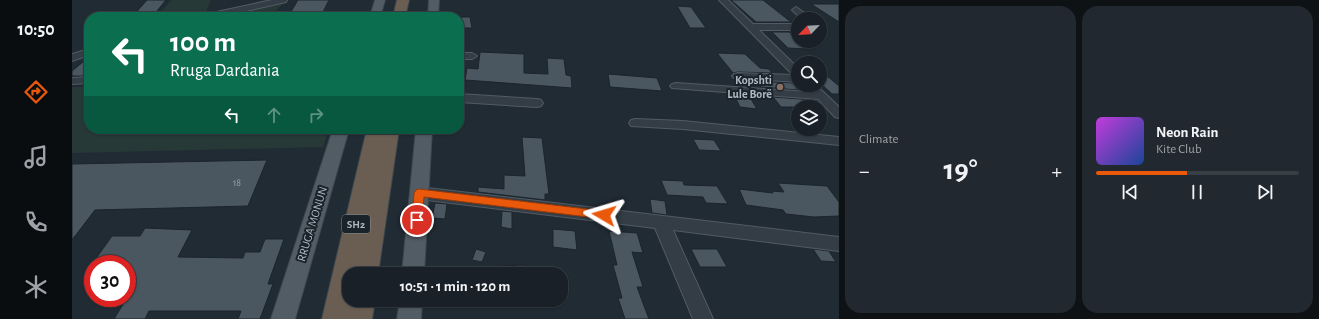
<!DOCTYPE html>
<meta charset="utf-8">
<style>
body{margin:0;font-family:"Alegreya Sans",sans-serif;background:#22282f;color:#f1f3f6;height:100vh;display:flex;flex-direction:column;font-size:15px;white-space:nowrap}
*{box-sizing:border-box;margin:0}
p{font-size:13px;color:#9fa3a7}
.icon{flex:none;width:22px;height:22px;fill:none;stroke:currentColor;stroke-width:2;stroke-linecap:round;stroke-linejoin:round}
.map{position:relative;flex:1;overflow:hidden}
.drawer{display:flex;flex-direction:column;gap:6px;padding:6px;background:#0e1215;width:480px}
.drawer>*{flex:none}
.guide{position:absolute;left:12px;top:12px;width:380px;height:122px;border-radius:16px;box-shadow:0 1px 3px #0004,0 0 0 1px #373e44;background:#0b6e4f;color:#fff;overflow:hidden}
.needle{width:26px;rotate:245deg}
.fabs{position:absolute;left:719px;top:12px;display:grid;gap:8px}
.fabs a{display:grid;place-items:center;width:36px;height:36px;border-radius:50%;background:#192027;box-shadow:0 1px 3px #0004,0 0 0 1px #373e44;font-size:20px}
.speed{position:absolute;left:12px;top:255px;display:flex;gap:8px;font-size:20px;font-weight:700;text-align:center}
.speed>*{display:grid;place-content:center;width:52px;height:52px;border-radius:50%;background:#192027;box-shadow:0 1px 3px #0004,0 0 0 1px #373e44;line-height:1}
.speed .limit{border:6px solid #d22;background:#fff;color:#111}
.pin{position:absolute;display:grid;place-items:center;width:34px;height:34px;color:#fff;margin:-17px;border:2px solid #fff;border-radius:50%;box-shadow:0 1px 4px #0007}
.me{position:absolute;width:44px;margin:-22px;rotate:277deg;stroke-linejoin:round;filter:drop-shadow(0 0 3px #0008)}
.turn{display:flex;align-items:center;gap:14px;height:84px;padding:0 20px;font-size:18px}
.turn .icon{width:52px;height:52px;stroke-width:2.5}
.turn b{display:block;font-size:28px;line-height:34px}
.lanes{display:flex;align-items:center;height:38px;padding:0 20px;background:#0003;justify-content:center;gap:20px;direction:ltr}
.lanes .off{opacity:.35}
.big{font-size:30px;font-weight:600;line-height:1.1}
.drawer .card{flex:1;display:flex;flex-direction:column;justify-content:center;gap:6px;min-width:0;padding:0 14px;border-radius:16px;background:#22282f}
.song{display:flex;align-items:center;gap:12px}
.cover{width:48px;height:48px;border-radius:6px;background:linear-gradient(135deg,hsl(290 70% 55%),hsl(220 70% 35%))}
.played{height:4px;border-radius:2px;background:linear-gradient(90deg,#ea580c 45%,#373e44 45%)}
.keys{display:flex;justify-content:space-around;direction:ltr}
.heat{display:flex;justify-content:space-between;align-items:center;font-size:22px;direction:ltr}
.drawer .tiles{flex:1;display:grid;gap:6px;grid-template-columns:repeat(2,1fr)}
.trip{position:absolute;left:270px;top:267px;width:226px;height:40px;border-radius:16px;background:#192027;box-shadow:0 1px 3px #0004,0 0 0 1px #373e44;font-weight:600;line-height:40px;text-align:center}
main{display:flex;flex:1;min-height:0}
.tabs{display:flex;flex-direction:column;width:72px;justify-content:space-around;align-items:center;background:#0a0d10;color:#9fa3a7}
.tabs .icon{width:28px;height:28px}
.tabs .selected{color:#ea580c}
.tabs b{font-size:18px;color:#f1f3f6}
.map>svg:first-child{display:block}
.green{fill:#263937}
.building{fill:#4a5660;stroke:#1c242c}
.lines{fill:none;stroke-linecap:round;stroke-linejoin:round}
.minor-casing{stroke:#525b63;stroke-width:2}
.major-casing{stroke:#3e464f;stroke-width:2}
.highway-casing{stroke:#3f4850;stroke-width:2}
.minor{fill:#343d45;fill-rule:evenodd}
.major{fill:#525c65;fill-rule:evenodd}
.highway{fill:#6a5e52;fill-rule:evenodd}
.route{fill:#ea580c;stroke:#983908}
.education-dot{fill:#8d6e63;stroke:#1a222a;stroke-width:1.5}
.labels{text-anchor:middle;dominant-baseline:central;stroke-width:4;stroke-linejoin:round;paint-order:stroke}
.number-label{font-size:10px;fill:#96a0aa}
.shield{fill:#1a222a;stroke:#828b94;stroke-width:1}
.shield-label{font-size:11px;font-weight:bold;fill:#afb8c2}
.poi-label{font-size:12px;font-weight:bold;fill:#afb8c2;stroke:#1a222a;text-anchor:end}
.street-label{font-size:12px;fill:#afb8c2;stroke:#1a222a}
</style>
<main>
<nav class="tabs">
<b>10:50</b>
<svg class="icon selected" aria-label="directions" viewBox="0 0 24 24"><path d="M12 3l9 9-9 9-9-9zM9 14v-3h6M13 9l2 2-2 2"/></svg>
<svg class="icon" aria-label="music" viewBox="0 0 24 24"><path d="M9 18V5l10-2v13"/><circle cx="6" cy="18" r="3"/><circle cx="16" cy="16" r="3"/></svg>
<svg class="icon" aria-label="phone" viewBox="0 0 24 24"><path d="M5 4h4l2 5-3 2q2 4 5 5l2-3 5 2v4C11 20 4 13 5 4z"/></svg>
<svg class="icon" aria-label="climate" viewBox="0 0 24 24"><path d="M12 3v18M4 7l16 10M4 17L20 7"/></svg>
</nav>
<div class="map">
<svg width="767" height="319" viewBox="0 0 767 319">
<rect width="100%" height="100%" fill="#212b34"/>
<path class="green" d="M99 0H139L133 14 122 17H85Z
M213 2 203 11 199 17H150Z
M0 87H17V129H257L251 147 0 153Z"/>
<path class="building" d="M75 0H94L80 17H60Z
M226 0H257L250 14 217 15Z
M659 0H691L719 22H684Z
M739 4H767V22Z
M605 6 619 7 634 28H618Z
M389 17H398L400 28H390Z
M700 32H717L735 49 716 48Z
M408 52 452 54V73L476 74 475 58 492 59 494 75 499 76 500 88 393 80 395 68 406 69Z
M645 53 673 54 688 68 697 69 700 73 666 72 661 73Z
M17 57V76H0V71Z
M536 74 585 78 590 91 538 87Z
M748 75H754L767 86V94H760L748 83Z
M685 81 721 83 726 90 689 87Z
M663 97 679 99 685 109 668 107Z
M701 97 741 100 747 107H709Z
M450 137 470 138 477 194H473V200L406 192V187L432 189V175L453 176Z
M621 139 642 140 649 151 627 150Z
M195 160 176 206 23 210 0 240V164Z
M589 180 611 181 612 185 645 186 656 204 634 203 631 197 595 195Z
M706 183 755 186 767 202V216L742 217 714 214 711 210 674 205 667 189 701 193 700 191 712 192Z
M578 199 593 201 595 215 580 213Z
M363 203 375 204 373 219 360 218Z
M430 211 440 212V229L429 227Z
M73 228 120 230 106 257 171 258 173 252H188L193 239H212L196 284H201L188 319H166L169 311H77L73 319H42L64 283H55V264H20L40 236H68Z
M481 229 503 231 505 250 481 247Z
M537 231 565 233 571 253 560 252 571 287H565L577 319H553L546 298H550L541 265H545Z
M404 249 414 252 410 262 400 260Z
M619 249H645L655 267H628Z
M741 249 757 251 764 262 749 261Z
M451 265 452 274H431L430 266Z"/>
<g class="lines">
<defs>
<path id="minor" d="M200 0H215L214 2 147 17H130L135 14Z
M647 0H656L681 24H726V30H687L726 68V82L662 78 660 76 662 74 666 73 721 75Z
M724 7 741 19H730L720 10Z
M17 49V55L0 61V54Z
M387 53H400L405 56 400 59H387Z
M17 77V83L0 84V78Z
M604 83 738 92 732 85H744L767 107V118L763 117 746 99 600 88 598 86 600 84Z
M387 94 465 99 469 100 471 103 469 106 465 107 387 102Z
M563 119 611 121 767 137V145L611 129 559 126 557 123 559 120Z
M347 187 767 237V251L601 230 641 319H621L583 228 347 199 342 197 339 193 342 189Z"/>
<path id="major" d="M303 0H313L308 17H298Z
M357 0H367L366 17H356Z
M261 129H277L223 319H199Z
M344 129H360L352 274H330Z
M328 300H350L349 319H325Z"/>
<path id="highway" d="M325 0H337L333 17H321Z
M295 129H327L306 274H277V300H303L300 319H250Z"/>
</defs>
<use href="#minor" class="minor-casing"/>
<use href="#major" class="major-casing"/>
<use href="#highway" class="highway-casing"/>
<use href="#minor" class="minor"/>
<use href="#major" class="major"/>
<use href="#highway" class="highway"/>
</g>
<path class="route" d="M347 189 532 211 536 212 538 215 536 218 532 219 352 197 350 220 349 223 345 224 341 223 340 220 342 193 344 190Z"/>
<circle class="education-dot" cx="708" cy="87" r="4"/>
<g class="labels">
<g class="number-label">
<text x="165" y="183">18</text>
</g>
<rect class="shield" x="270" y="215" width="28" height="18" rx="3"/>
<g class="shield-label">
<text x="284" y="224">SH2</text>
</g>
<g class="poi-label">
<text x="700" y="80">Kopshti<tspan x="700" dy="14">Lule Borë</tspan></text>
</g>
<g class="street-label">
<text transform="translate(240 224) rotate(-73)">RRUGA MONUN</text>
</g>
</g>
</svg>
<div class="fabs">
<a><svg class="needle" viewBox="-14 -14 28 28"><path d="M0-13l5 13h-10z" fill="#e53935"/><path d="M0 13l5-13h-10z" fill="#9fa3a7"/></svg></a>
<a><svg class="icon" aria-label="search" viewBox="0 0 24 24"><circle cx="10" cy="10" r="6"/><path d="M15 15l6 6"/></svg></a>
<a><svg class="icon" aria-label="layers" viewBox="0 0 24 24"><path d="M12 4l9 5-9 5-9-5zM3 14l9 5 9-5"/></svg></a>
</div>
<div class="speed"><div class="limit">30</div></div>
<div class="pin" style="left:345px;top:220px;background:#d93025"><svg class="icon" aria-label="arrive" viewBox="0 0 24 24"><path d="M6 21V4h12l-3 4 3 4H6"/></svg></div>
<svg class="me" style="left:532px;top:215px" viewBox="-20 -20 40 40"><path d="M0-17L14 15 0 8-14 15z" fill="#ea580c" stroke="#fff" stroke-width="4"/></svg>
<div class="trip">10:51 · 1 min · 120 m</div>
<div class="guide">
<div class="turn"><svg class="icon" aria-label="left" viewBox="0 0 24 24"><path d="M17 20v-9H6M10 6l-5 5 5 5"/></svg><div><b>100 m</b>Rruga Dardania</div></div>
<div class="lanes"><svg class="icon" aria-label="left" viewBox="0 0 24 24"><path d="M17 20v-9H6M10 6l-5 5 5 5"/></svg><svg class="icon off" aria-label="ahead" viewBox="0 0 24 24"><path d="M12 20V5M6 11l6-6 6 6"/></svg><svg class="icon off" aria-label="right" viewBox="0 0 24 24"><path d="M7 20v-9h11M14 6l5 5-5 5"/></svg></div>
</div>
</div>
<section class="drawer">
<div class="tiles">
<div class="card"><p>Climate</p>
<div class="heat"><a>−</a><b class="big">19°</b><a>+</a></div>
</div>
<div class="card">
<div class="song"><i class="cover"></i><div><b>Neon Rain</b><p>Kite Club</p></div></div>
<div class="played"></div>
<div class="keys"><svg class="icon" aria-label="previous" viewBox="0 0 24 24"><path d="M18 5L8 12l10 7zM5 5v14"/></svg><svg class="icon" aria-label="pause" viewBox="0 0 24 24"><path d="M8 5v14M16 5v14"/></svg><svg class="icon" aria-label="next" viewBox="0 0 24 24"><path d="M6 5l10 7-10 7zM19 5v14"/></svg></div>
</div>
</div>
</section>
</main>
